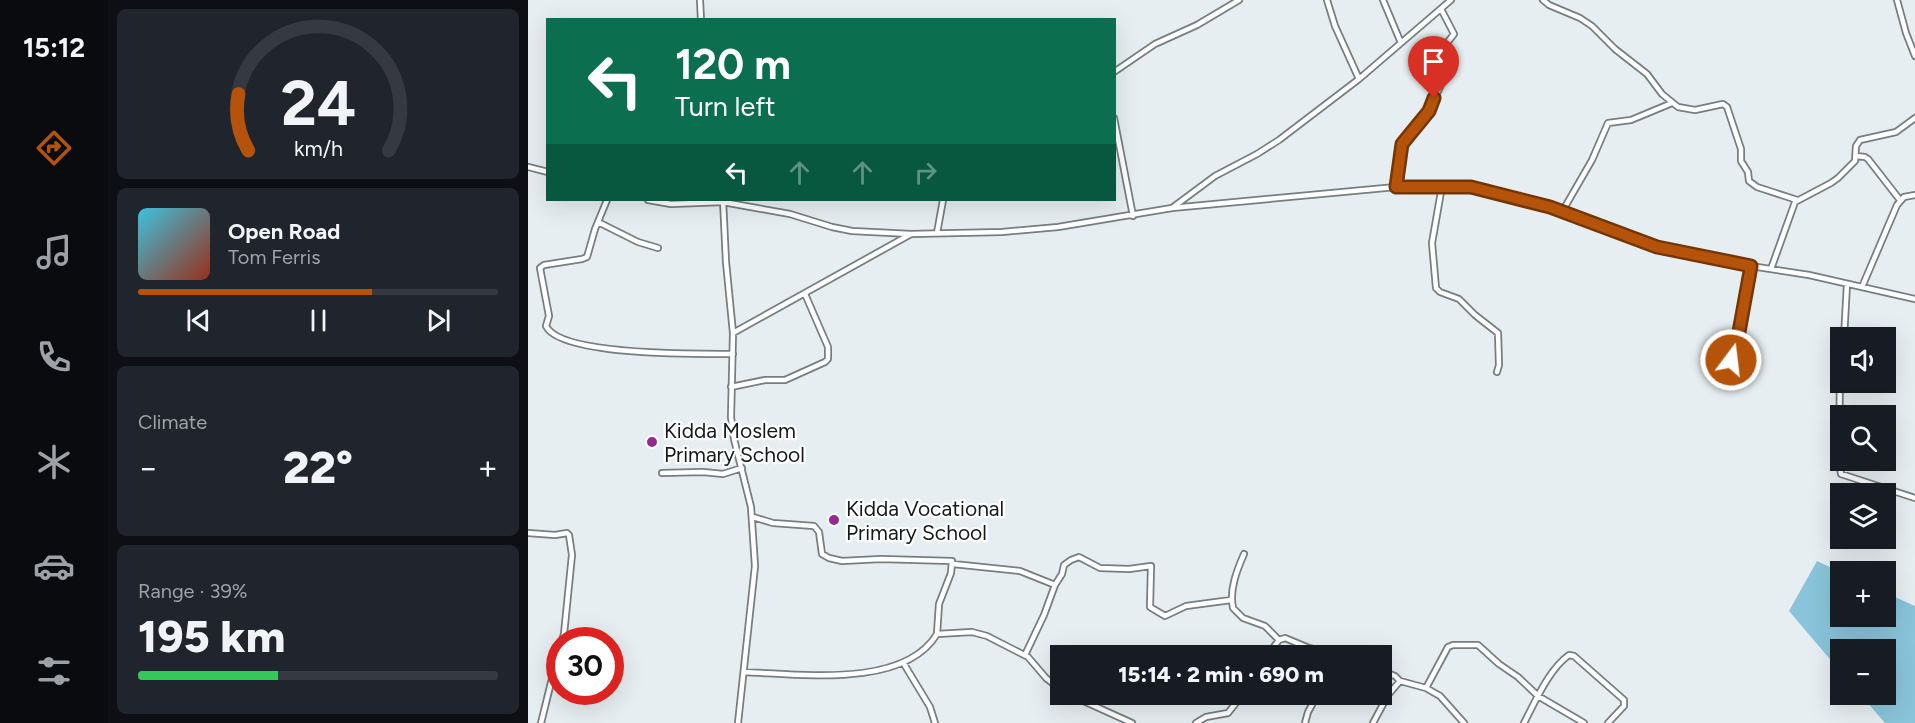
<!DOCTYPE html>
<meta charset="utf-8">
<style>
body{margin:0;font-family:Figtree,sans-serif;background:#20242c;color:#f1f3f6;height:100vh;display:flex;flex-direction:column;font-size:22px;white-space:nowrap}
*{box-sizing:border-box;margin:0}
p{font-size:20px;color:#9ea1a6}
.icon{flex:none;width:33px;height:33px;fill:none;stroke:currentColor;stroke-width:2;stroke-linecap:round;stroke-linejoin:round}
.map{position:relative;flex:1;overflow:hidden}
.drawer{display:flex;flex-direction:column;gap:9px;padding:9px;background:#0d0f14;width:420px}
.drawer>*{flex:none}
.banner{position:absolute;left:18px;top:18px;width:570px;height:183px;border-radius:0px;box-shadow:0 6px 24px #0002;background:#0b6e4f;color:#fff;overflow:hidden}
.tools{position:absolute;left:1302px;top:327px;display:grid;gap:12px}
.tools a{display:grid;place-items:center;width:66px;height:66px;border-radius:0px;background:#171b24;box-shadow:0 6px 24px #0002;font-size:30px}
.speed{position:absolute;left:18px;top:627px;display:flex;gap:12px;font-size:30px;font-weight:700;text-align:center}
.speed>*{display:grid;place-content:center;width:78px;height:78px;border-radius:50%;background:#171b24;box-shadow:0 6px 24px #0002;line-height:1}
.speed .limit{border:9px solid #d22;background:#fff;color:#111}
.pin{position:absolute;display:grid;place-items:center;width:51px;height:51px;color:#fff;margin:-62px -26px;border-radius:50% 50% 50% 0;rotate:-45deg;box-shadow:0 0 6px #0007}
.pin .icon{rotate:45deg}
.me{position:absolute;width:66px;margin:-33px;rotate:15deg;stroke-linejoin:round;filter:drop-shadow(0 0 4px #0008)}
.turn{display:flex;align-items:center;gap:21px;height:126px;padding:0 30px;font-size:27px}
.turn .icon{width:78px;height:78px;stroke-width:2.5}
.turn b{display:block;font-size:42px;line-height:51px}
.lanes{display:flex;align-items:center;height:57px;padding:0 30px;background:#0003;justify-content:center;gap:30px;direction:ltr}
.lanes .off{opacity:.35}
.big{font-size:45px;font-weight:800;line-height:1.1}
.drawer .widget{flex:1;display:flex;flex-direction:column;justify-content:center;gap:9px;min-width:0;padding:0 21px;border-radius:9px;background:#20242c}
.drawer .dial{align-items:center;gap:0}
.dial svg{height:156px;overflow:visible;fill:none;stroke:#363941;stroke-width:7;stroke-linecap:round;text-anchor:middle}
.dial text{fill:#f1f3f6;stroke:none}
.song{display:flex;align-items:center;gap:18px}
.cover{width:72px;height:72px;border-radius:9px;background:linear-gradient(135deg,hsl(190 70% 55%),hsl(10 70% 35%))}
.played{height:6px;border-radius:3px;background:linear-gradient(90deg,#b45309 65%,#363941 65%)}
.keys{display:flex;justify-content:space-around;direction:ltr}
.heat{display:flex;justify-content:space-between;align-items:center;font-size:33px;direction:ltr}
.charge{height:9px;border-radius:4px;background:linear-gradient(90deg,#34c759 39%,#363941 0)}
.trip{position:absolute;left:522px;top:645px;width:342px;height:60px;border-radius:0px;background:#171b24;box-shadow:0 6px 24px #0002;font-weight:800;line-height:60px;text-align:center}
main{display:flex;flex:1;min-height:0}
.tab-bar{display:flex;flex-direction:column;width:108px;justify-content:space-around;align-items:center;background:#090b0e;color:#9ea1a6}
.tab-bar .icon{width:42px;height:42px}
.tab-bar .current{color:#b45309}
.tab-bar b{font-size:27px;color:#f1f3f6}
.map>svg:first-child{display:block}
.green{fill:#8ac4da}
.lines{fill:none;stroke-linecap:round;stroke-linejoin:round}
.minor-casing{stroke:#777e80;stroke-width:8}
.minor{stroke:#fff;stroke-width:4.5}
.route-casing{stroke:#753606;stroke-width:15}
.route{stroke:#b45309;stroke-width:10}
.poi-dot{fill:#942a8e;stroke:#fff;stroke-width:2}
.labels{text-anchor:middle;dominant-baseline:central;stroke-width:4.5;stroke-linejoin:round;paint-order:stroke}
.poi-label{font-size:21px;fill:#16191a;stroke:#fff;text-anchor:start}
</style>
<main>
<nav class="tab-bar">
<b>15:12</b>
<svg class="icon current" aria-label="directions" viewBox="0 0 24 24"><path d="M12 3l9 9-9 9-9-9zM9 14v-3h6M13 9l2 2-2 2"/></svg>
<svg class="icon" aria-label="music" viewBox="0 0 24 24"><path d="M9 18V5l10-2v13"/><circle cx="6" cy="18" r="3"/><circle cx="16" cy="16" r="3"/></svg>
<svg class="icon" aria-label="phone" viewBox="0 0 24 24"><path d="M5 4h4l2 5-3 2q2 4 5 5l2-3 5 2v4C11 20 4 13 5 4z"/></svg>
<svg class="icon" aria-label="climate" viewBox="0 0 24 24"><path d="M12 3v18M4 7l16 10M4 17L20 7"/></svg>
<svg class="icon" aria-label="car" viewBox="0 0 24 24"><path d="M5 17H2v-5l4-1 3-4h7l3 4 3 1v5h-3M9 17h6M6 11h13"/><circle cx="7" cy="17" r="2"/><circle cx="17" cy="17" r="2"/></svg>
<svg class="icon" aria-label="filters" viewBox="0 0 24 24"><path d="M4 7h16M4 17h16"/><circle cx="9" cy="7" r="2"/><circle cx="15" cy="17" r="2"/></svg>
</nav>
<section class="drawer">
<div class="widget dial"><svg viewBox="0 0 100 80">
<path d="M14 69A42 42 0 1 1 86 69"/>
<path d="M14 69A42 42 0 0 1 9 40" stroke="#b45309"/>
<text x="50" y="56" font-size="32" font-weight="700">24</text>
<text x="50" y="72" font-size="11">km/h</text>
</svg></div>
<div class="widget">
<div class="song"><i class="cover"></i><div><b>Open Road</b><p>Tom Ferris</p></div></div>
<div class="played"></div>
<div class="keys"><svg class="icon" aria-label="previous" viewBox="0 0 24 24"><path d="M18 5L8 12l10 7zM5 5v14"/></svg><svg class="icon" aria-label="pause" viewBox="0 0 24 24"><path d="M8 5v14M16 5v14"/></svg><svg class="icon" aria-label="next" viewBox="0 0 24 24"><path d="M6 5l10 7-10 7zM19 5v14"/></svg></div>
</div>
<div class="widget"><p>Climate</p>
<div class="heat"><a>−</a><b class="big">22°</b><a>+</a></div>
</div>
<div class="widget"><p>Range · 39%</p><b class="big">195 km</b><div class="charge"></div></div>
</section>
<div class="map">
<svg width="1387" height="723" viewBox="0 0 1387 723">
<rect width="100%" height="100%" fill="#e7eef1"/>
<path class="green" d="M1289 561 1312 572V616H1358V593L1387 606V723H1357L1333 695 1358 694V650H1312V671L1261 611Z"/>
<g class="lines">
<defs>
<path id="minor" d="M172 0 173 20
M799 0 807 26 831 79
M855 0 873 43
M1015 0 1021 5 1052 18 1064 26 1087 49 1119 74 1134 94 1150 107 1167 110 1195 104 1199 107 1213 149V161L1220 172 1221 181 1229 187 1269 200
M1369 0 1378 33 1387 56
M586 72 627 44 669 25 711 0
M586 118 605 216
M1328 156 1337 157 1340 159 1372 200
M0 167 20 172
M914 186 904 243 908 288 912 292 931 299 947 315 970 333 971 365 969 372
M868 187 874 144 901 111 921 67 922 61 919 43 926 34 913 9
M79 200 67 229 59 257 54 259 16 265 12 268 21 316 18 326C32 356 173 354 205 354
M120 200 143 204 195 202 262 214 304 227 324 231 383 234
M195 200 198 262 205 333 203 417 206 439 223 507 227 566 210 723
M644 208 687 176 729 154 751 140 831 79 923 0
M1034 212 1064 160 1080 123 1103 120 1144 103
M70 222 110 242 130 248
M409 233 415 200
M1243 269 1267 202 1303 183 1310 178 1327 161 1328 146 1332 140 1368 132 1387 118
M1334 287 1369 205 1376 197 1387 195
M205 333 383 234 474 232 530 227 644 208 868 187 914 186 943 187 1022 207 1129 247 1223 266 1281 275 1387 299
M1316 338 1319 284
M1198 363 1206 355 1223 266
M1312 372 1311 462 1313 474 1387 498
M203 387 237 380H257L297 362 300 359V347L277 294
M134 473 175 472 195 474 214 468
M225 517 245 523 286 526 291 532 294 554 301 558 314 561 353 559 424 561 423 573 411 604 409 634
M0 533 27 535 39 533 41 535 44 555 36 634 34 640
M716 554C709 570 701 590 705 608L715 618 737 626 751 640
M425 564 492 571 527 585
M497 655 516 615 527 585 534 574 536 565 543 560 551 557 572 568 601 569 623 566 622 607 637 616 658 606 703 600
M739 656 751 640 757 638 781 648 813 656
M376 664 402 707 407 723
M854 671 867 676 872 681 898 688 912 696 936 723
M216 672C271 674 376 689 409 634L444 632 459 636 500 657 518 678 532 689
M898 688 920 647 925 645H950L971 664 990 677 1010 696 1056 723
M540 694 604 723
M13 723 32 646
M668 723 678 717 700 713 715 694
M777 723 780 712 790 694
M845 723 860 695 872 681
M996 723C1007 702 1021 669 1041 655L1046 656 1096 700V706L1080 723"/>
</defs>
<use href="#minor" class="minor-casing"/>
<use href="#minor" class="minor"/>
</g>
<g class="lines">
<defs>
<path id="route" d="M906 98 901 111 874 144 868 187H943L1022 207 1129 247 1223 266 1209 343 1203 360"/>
</defs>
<use href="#route" class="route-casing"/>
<use href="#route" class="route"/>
</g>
<g class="poi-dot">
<circle cx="124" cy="442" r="6"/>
<circle cx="306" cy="520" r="6"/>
</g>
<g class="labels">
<g class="poi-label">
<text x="136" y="430">Kidda Moslem<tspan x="136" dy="24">Primary School</tspan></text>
<text x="318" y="508">Kidda Vocational<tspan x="318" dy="24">Primary School</tspan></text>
</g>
</g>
</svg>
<div class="tools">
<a><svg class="icon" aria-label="sound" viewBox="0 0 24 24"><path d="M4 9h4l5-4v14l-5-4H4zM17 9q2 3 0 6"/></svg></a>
<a><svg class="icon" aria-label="search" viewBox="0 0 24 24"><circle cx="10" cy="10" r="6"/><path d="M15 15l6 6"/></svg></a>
<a><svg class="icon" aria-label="layers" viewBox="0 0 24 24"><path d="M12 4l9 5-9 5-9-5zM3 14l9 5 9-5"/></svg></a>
<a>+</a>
<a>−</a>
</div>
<div class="speed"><div class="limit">30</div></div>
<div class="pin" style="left:906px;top:98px;background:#d93025"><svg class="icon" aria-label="arrive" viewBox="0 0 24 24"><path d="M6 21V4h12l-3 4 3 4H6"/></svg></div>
<svg class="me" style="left:1203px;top:360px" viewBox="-20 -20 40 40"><circle r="17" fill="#b45309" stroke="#fff" stroke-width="3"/><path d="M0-11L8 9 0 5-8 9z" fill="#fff"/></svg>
<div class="trip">15:14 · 2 min · 690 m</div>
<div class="banner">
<div class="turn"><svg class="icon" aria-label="left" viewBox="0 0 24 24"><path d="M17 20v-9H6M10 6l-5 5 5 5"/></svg><div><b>120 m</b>Turn left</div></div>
<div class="lanes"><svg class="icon" aria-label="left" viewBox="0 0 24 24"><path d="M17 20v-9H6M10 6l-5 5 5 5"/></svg><svg class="icon off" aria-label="ahead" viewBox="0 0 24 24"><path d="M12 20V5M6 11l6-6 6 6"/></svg><svg class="icon off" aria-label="ahead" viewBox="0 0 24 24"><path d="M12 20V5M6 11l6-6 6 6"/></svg><svg class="icon off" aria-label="right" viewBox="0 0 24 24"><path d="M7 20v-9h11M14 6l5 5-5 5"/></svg></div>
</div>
</div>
</main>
